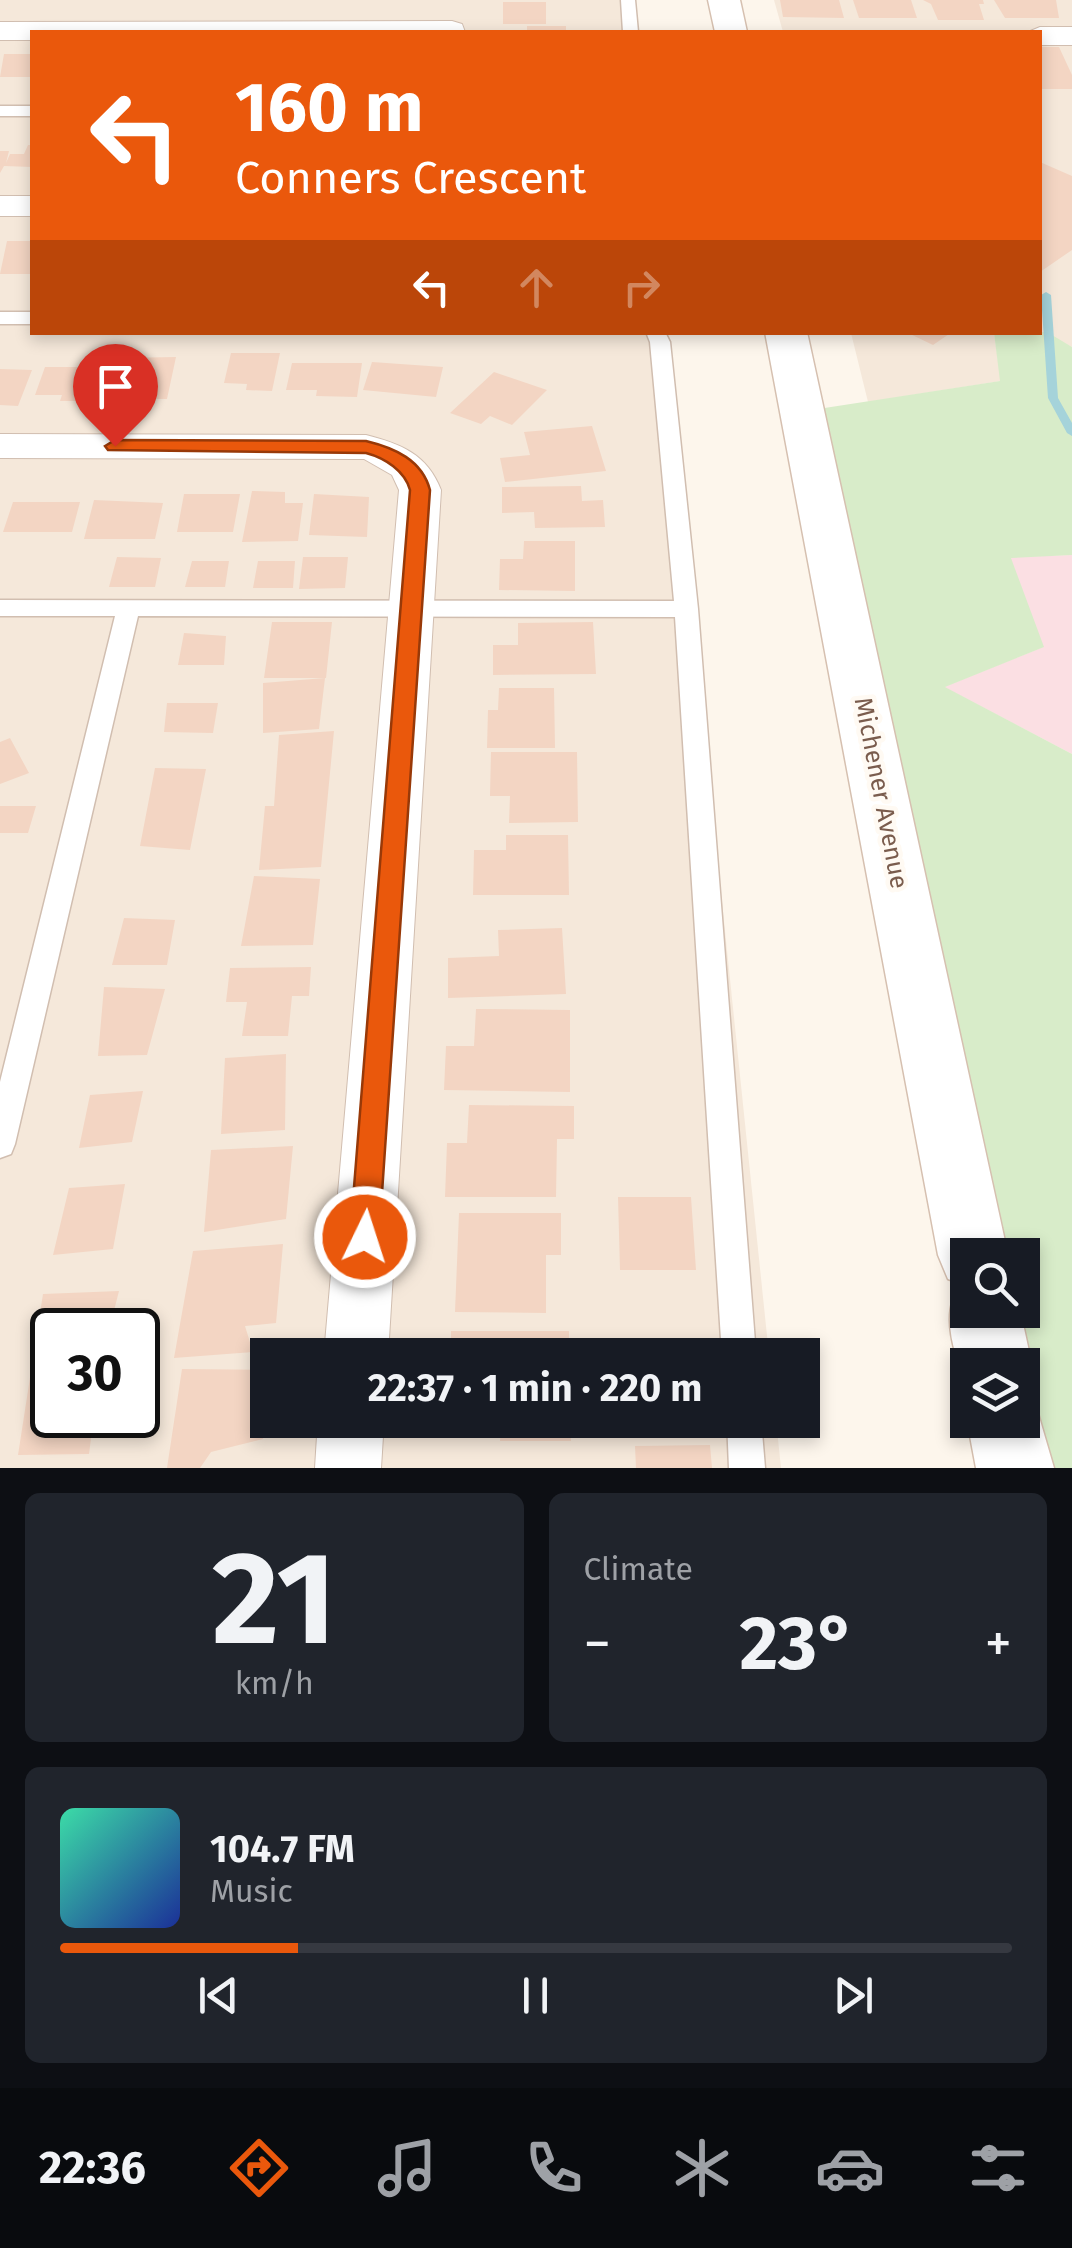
<!DOCTYPE html>
<meta charset="utf-8">
<style>
body{margin:0;font-family:"Fira Sans",sans-serif;background:#20242c;color:#f1f3f6;height:100vh;display:flex;flex-direction:column;font-size:38px;white-space:nowrap}
*{box-sizing:border-box;margin:0}
p{font-size:32px;color:#9ea1a6}
.icon{flex:none;width:55px;height:55px;fill:none;stroke:currentColor;stroke-width:2;stroke-linecap:round;stroke-linejoin:round}
.map{position:relative;height:1468px;overflow:hidden}
.details{display:flex;flex-direction:column;gap:25px;padding:25px;background:#0d0f14;flex:1}
.details>*{flex:none}
.hud{position:absolute;left:30px;top:30px;width:1012px;height:305px;border-radius:0px;box-shadow:0 5px 15px #0003;background:#ea580c;color:#fff;overflow:hidden}
.tools{position:absolute;left:950px;top:1238px;display:grid;gap:20px}
.tools a{display:grid;place-items:center;width:90px;height:90px;border-radius:0px;background:#171b24;box-shadow:0 5px 15px #0003;font-size:50px}
.speed{position:absolute;left:30px;top:1308px;display:flex;gap:20px;font-size:50px;font-weight:700;text-align:center}
.speed>*{display:grid;place-content:center;width:130px;height:130px;border-radius:50%;background:#171b24;box-shadow:0 5px 15px #0003;line-height:1}
.speed .limit{border:5px solid #111;border-radius:15px;background:#fff;color:#111}
.pin{position:absolute;display:grid;place-items:center;width:85px;height:85px;color:#fff;margin:-102px -42px;border-radius:50% 50% 50% 0;rotate:-45deg;box-shadow:0 0 10px #0007}
.pin .icon{rotate:45deg}
.me{position:absolute;width:110px;margin:-55px;rotate:4deg;stroke-linejoin:round;filter:drop-shadow(0 0 8px #0008)}
.turn{display:flex;align-items:center;gap:35px;height:210px;padding:0 40px;font-size:45px}
.turn .icon{width:130px;height:130px;stroke-width:2.5}
.turn b{display:block;font-size:70px;line-height:85px}
.lanes{display:flex;align-items:center;height:95px;padding:0 40px;background:#0003;justify-content:center;gap:50px;direction:ltr}
.lanes .off{opacity:.35}
.big{font-size:75px;font-weight:700;line-height:1.1}
.details .widget{flex:1;display:flex;flex-direction:column;justify-content:center;gap:15px;min-width:0;padding:0 35px;border-radius:15px;background:#20242c}
.details .dial{align-items:center;gap:0}
.dial b{font-size:130px;line-height:1}
.song{display:flex;align-items:center;gap:30px}
.cover{width:120px;height:120px;border-radius:15px;background:linear-gradient(135deg,hsl(160 70% 55%),hsl(230 70% 35%))}
.played{height:10px;border-radius:5px;background:linear-gradient(90deg,#ea580c 25%,#363941 25%)}
.keys{display:flex;justify-content:space-around;direction:ltr}
.heat{display:flex;justify-content:space-between;align-items:center;font-size:55px;direction:ltr}
.details .tiles{flex:1;display:grid;gap:25px;grid-template-columns:1fr 1fr}
.widget:last-child{grid-column:span 2}
.trip{position:absolute;left:250px;top:1338px;width:570px;height:100px;border-radius:0px;background:#171b24;box-shadow:0 5px 15px #0003;font-weight:700;line-height:100px;text-align:center}
.dock{display:flex;height:160px;justify-content:space-around;align-items:center;background:#090b0e;color:#9ea1a6}
.dock .icon{width:70px;height:70px}
.dock .active{color:#ea580c}
.dock b{font-size:45px;color:#f1f3f6}
.map>svg:first-child{display:block}
.residential{fill:#f5e8da;fill-rule:evenodd}
.medical{fill:#fbdfe3}
.green{fill:#d8ecc9}
.lines{fill:none;stroke-linecap:round;stroke-linejoin:round}
.stream{fill:#a5d3da;fill-rule:evenodd}
.building{fill:#f3d5c3}
.lane-casing{stroke:#d1beb0;stroke-width:3}
.street-casing{stroke:#d1beb0;stroke-width:2}
.secondary-casing{stroke:#d6c0b0;stroke-width:3}
.lane{fill:#fff;fill-rule:evenodd}
.street{fill:#fff;fill-rule:evenodd}
.secondary{fill:#fff;fill-rule:evenodd}
.route{fill:#ea580c;stroke:#983908;stroke-width:2.5}
.labels{text-anchor:middle;dominant-baseline:central;stroke-width:9;stroke-linejoin:round;paint-order:stroke}
.street-label{font-size:25px;fill:#7a5c4d;stroke:#fffaf3}
</style>
<div class="map">
<svg width="1072" height="1468" viewBox="0 0 1072 1468">
<rect width="100%" height="100%" fill="#fdf6ec"/>
<path class="residential" d="M0 0H628L631 32H32V332L663 333 769 1355H268V1420H776L781 1468H0ZM52 1330H138V1415H52Z
M774 0H1072V347L1040 332V32H783Z
M851 333H994L1001 381 868 402Z"/>
<path class="medical" d="M1072 555V754L944 687 1043 647 1010 557Z"/>
<path class="green" d="M1047 332 1072 347V555L1011 558 1044 647 945 687 1072 754V1468H1012L1022 1420V1365L981 1310H1022V1255H970L805 411 1000 381 994 333Z"/>
<g class="lines">
<path class="stream" d="M1046 292 1051 295 1058 398 1072 423V436L1067 433 1048 398 1041 295Z"/>
</g>
<path class="building" d="M780 0H839L844 18 783 17Z
M853 0H911L917 18H859Z
M923 0H983L984 4H979L984 20H938L931 4Z
M994 0H1056L1059 18H1005Z
M503 2H546V24H503Z
M527 26H566V32H527Z
M1040 47H1059L1072 75V89H1040Z
M4 54H32L31 77H0Z
M28 145H32V167L4 166 0 173V151H9L6 163 10 154H24Z
M1040 162 1072 176V250L1040 272Z
M7 241H32V274H0Z
M906 332H952L933 345Z
M231 353H280L272 391 246 390 247 384 224 383Z
M176 357 167 399H129L132 389H111L120 358Z
M372 362 443 367 436 397 363 390Z
M292 363H362L357 397 316 396 317 390H286Z
M45 367H109L99 401H60L62 395H35Z
M0 369 32 370 18 406 0 405Z
M494 372 547 390 512 425 490 416 481 424 450 413Z
M592 426 606 471 505 482 500 458 530 455 524 432Z
M581 486 582 501 603 500 605 527 535 528 534 512 502 513V487Z
M252 491 285 492V503H303L298 541 242 542Z
M184 494H240L233 532H177Z
M314 494 369 497 367 537 309 535Z
M94 500 163 503 155 539H84Z
M13 502H80L72 532H3Z
M524 541H575V591L499 590 500 559H523Z
M117 557 161 558 155 587H109Z
M303 557H348L345 588 299 589Z
M192 561H229L225 587H185Z
M258 561H295L293 588H253Z
M272 622H332L326 678H264Z
M593 622 596 674 493 675V645H518V623Z
M184 633 226 636 224 665H178Z
M325 678 319 729 263 733V683Z
M499 688H554L555 748H487L488 710H498Z
M167 703H218L213 733 164 732Z
M334 731 321 867 259 870 265 806H274L279 735Z
M10 738 29 773 0 784V742Z
M491 752H577L578 822 509 823 510 796H490Z
M155 768 206 769 190 850 140 846Z
M0 806H36L28 833H0Z
M506 835H568L569 895H473L474 850H506Z
M254 876 320 879 313 945 241 946Z
M124 918 175 920 167 965H112Z
M562 928 566 994 448 998V958L499 956 498 930Z
M311 967 309 996H292L288 1036H242L247 1002H226L230 968Z
M104 987 165 989 147 1055 98 1056Z
M476 1009 570 1010V1092L444 1090 446 1046H474Z
M286 1054 285 1130 221 1134 225 1058Z
M143 1091 132 1142 79 1148 90 1095Z
M469 1105 574 1106V1139H557L556 1197H445L447 1143H467Z
M293 1146 286 1219 204 1232 211 1150Z
M125 1184 113 1249 53 1255 69 1188Z
M618 1197H691L696 1270H620Z
M459 1213H561V1255H546V1313L455 1312Z
M283 1244 276 1323 245 1326 253 1352 174 1358 193 1251Z
M119 1291 109 1330H52V1415H94L89 1454 18 1455 43 1294Z
M451 1331H569V1355H451Z
M182 1369 268 1370 263 1439 211 1452 200 1468H167Z
M501 1420H570L571 1441H500Z
M641 1420H710L711 1436H641Z
M710 1445 712 1468H636L635 1446Z"/>
<g class="lines">
<defs>
<path id="lane" d="M621 0H635L638 32H623Z
M0 106H32V116H0Z
M0 312H32V324H0Z
M646 332H665L670 342 698 609 756 1355H722L675 617 138 616 15 1144 11 1154 0 1158V1082L115 616H0V600L674 601 650 342Z
M727 1420H761L765 1468H729Z"/>
<path id="street" d="M452 21 462 24 465 32H32V40H0V22Z
M1040 27H1072V45H1040V32H1028Z
M0 196H32V216H0Z
M0 434 366 435C401 444 427 454 441 490L388 1355H324L399 490 392 475 364 459 0 458Z
M318 1420H384L381 1468H315Z"/>
<path id="secondary" d="M708 0H740L747 32H715Z
M765 332H807L1008 1255H968V1310H1020L1032 1365 1022 1388V1365H968V1388C955 1357 938 1311 962 1284L948 1279 938 1255Z
M1022 1389 1032 1393 1054 1468H976L967 1420 968 1419 1022 1420Z"/>
</defs>
<use href="#lane" class="lane-casing"/>
<use href="#street" class="street-casing"/>
<use href="#secondary" class="secondary-casing"/>
<use href="#lane" class="lane"/>
<use href="#street" class="street"/>
<use href="#secondary" class="secondary"/>
</g>
<path class="route" d="M115 440 366 441C395 448 422 460 430 490L379 1237 375 1247 365 1251 354 1247 350 1237 410 490C405 471 385 458 366 453L108 450 105 446Z"/>
<g class="labels">
<g class="street-label">
<text transform="translate(881 793) rotate(79)">Michener Avenue</text>
</g>
</g>
</svg>
<div class="tools">
<a><svg class="icon" aria-label="search" viewBox="0 0 24 24"><circle cx="10" cy="10" r="6"/><path d="M15 15l6 6"/></svg></a>
<a><svg class="icon" aria-label="layers" viewBox="0 0 24 24"><path d="M12 4l9 5-9 5-9-5zM3 14l9 5 9-5"/></svg></a>
</div>
<div class="speed"><div class="limit">30</div></div>
<div class="pin" style="left:115px;top:446px;background:#d93025"><svg class="icon" aria-label="arrive" viewBox="0 0 24 24"><path d="M6 21V4h12l-3 4 3 4H6"/></svg></div>
<svg class="me" style="left:365px;top:1237px" viewBox="-20 -20 40 40"><circle r="17" fill="#ea580c" stroke="#fff" stroke-width="3"/><path d="M0-11L8 9 0 5-8 9z" fill="#fff"/></svg>
<div class="trip">22:37 · 1 min · 220 m</div>
<div class="hud">
<div class="turn"><svg class="icon" aria-label="left" viewBox="0 0 24 24"><path d="M17 20v-9H6M10 6l-5 5 5 5"/></svg><div><b>160 m</b>Conners Crescent</div></div>
<div class="lanes"><svg class="icon" aria-label="left" viewBox="0 0 24 24"><path d="M17 20v-9H6M10 6l-5 5 5 5"/></svg><svg class="icon off" aria-label="ahead" viewBox="0 0 24 24"><path d="M12 20V5M6 11l6-6 6 6"/></svg><svg class="icon off" aria-label="right" viewBox="0 0 24 24"><path d="M7 20v-9h11M14 6l5 5-5 5"/></svg></div>
</div>
</div>
<section class="details">
<div class="tiles">
<div class="widget dial"><b>21</b><p>km/h</p></div>
<div class="widget"><p>Climate</p>
<div class="heat"><a>−</a><b class="big">23°</b><a>+</a></div>
</div>
<div class="widget">
<div class="song"><i class="cover"></i><div><b>104.7 FM</b><p>Music</p></div></div>
<div class="played"></div>
<div class="keys"><svg class="icon" aria-label="previous" viewBox="0 0 24 24"><path d="M18 5L8 12l10 7zM5 5v14"/></svg><svg class="icon" aria-label="pause" viewBox="0 0 24 24"><path d="M8 5v14M16 5v14"/></svg><svg class="icon" aria-label="next" viewBox="0 0 24 24"><path d="M6 5l10 7-10 7zM19 5v14"/></svg></div>
</div>
</div>
</section>
<nav class="dock">
<b>22:36</b>
<svg class="icon active" aria-label="directions" viewBox="0 0 24 24"><path d="M12 3l9 9-9 9-9-9zM9 14v-3h6M13 9l2 2-2 2"/></svg>
<svg class="icon" aria-label="music" viewBox="0 0 24 24"><path d="M9 18V5l10-2v13"/><circle cx="6" cy="18" r="3"/><circle cx="16" cy="16" r="3"/></svg>
<svg class="icon" aria-label="phone" viewBox="0 0 24 24"><path d="M5 4h4l2 5-3 2q2 4 5 5l2-3 5 2v4C11 20 4 13 5 4z"/></svg>
<svg class="icon" aria-label="climate" viewBox="0 0 24 24"><path d="M12 3v18M4 7l16 10M4 17L20 7"/></svg>
<svg class="icon" aria-label="car" viewBox="0 0 24 24"><path d="M5 17H2v-5l4-1 3-4h7l3 4 3 1v5h-3M9 17h6M6 11h13"/><circle cx="7" cy="17" r="2"/><circle cx="17" cy="17" r="2"/></svg>
<svg class="icon" aria-label="filters" viewBox="0 0 24 24"><path d="M4 7h16M4 17h16"/><circle cx="9" cy="7" r="2"/><circle cx="15" cy="17" r="2"/></svg>
</nav>
